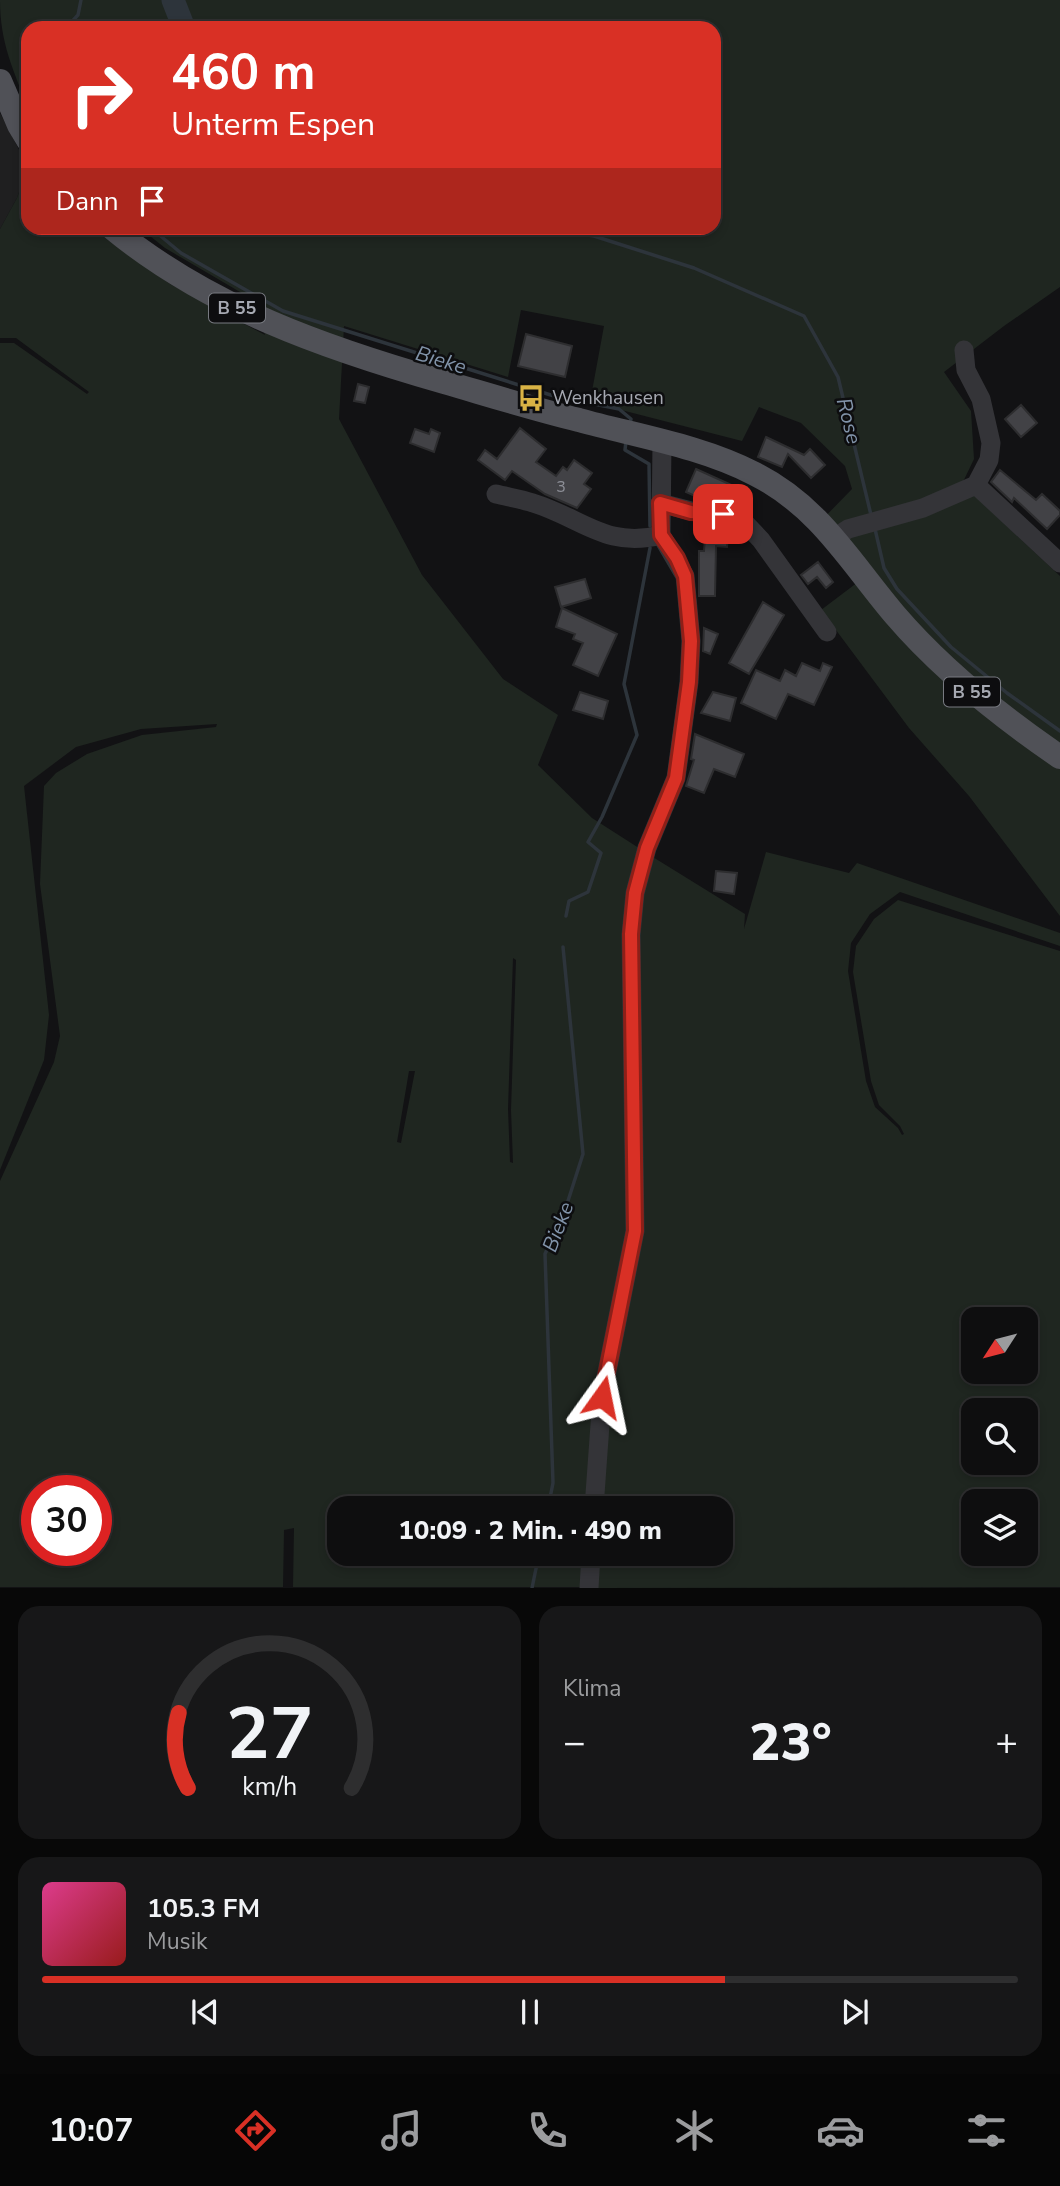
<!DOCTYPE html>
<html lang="de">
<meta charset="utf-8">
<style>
body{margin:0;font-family:"Nunito Sans",sans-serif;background:#171718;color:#f1f3f6;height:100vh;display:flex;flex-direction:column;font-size:26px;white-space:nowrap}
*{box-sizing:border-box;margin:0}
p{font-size:23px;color:#9b9c9e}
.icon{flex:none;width:38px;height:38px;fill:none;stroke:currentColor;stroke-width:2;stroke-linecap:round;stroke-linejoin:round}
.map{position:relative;height:1588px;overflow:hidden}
.drawer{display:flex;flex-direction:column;gap:18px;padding:18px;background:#080808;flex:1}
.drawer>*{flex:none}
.hud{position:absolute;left:21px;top:21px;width:700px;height:214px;border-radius:21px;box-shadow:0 4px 10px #0003,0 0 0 2px #2e2e2f;background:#d93025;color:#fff;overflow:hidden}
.needle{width:46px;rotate:234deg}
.tools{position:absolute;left:961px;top:1307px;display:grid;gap:14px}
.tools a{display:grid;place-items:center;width:77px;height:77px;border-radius:14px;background:#0e0e0f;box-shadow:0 4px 10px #0003,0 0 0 2px #2e2e2f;font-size:35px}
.speed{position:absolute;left:21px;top:1475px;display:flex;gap:14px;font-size:35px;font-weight:700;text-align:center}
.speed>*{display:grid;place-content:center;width:91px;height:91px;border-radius:50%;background:#0e0e0f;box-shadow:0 4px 10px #0003,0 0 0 2px #2e2e2f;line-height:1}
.speed .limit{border:10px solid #d22;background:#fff;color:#111}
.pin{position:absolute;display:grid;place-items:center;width:60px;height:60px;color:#fff;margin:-30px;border-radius:14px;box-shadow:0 4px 10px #0006}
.me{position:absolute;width:77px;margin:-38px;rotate:12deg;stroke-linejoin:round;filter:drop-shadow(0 0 5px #0008)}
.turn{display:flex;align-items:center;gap:24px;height:147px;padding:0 35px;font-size:32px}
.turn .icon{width:91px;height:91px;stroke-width:2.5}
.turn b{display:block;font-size:49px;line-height:60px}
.then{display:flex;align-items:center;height:66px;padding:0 35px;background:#0003;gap:14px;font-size:26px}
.big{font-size:52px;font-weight:800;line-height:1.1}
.drawer .widget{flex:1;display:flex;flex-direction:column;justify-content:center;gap:10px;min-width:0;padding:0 24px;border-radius:21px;background:#171718}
.drawer .dial{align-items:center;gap:0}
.dial svg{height:182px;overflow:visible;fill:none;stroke:#2e2e2f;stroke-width:7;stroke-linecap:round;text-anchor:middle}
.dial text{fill:#f1f3f6;stroke:none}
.song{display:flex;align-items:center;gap:21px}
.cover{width:84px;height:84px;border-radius:10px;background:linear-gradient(135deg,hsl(330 70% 55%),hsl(0 70% 35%))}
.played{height:7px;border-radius:4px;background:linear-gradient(90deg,#d93025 70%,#2e2e2f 70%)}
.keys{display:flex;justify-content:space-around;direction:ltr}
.heat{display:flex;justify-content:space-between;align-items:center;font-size:38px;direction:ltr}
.drawer .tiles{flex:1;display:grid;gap:18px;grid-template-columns:1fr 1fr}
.widget:last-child{grid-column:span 2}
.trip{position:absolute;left:327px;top:1496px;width:406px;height:70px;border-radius:21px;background:#0e0e0f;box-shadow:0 4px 10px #0003,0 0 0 2px #2e2e2f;font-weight:800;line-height:70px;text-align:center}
.dock{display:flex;height:112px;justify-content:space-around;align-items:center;background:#060606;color:#9b9c9e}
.dock .icon{width:49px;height:49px}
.dock .on{color:#d93025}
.dock b{font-size:32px;color:#f1f3f6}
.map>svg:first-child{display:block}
.built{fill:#1f1f20}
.green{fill:#1f2620;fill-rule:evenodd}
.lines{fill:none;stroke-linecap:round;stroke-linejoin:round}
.stream{stroke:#2d343b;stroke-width:3.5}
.river{stroke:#2d343b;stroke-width:23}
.building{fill:#424246;stroke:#2d2d2f;stroke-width:2}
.minor{stroke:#343438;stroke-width:19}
.major{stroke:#505157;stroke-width:24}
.route-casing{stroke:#8d1f18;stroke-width:18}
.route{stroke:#d93025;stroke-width:12}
.labels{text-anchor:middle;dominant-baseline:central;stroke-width:5;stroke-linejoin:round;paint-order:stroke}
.number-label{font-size:16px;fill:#8d8f97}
.shield{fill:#0d0d0f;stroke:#787a81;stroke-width:2}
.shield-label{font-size:18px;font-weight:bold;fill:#a6a9b2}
.poi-label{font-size:19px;fill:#a6a9b2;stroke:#0d0d0f;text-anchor:start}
.water-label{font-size:21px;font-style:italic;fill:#8193a9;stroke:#0d0d0f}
</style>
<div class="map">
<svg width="1060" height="1588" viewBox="0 0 1060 1588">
<rect width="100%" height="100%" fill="#121214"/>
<path class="built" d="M0 113 28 167 17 198 0 229Z"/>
<path class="green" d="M0 0H1060V287L1004 326 944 372 971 411 974 459 962 484 1060 576V916L969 796 909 728 821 610 858 582 813 529 852 489 845 466 801 423 759 407 742 441 590 402 604 326 521 310 508 377 344 326 339 419 422 575 503 679 558 715 538 765 592 818 642 850 633 1202 592 1508H340V1554H589L587 1587H293L294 1528 284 1530 283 1587H0V1181L54 1062 60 1036 40 884 44 786 56 773 87 754 142 735 216 727 217 724 141 729 76 747 24 786 49 1015 44 1060 0 1170V343H14L87 394 89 392 16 338H0V229L17 198 28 168V228H91L170 284 265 335 252 299 165 248 140 228H714V28H28V108C13 69 0 43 0 0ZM513 958 516 960 511 1110 513 1163 510 1162 508 1109ZM409 1071H415L401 1143 397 1142ZM37 1491H96V1550H37Z
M766 852 849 873 857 863 1060 933V946L900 892 870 914 851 943 848 971 866 1081 875 1107 898 1128 902 1135 904 1134 900 1126 879 1105 871 1081 853 972 856 946 874 919 898 900 1060 951V1587L593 1588 596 1554H721V1508H598L605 1399 636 1261 638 887 648 854 745 914 744 929ZM973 1320H1026V1372H973ZM973 1410H1026V1463H973ZM973 1502H1026V1554H973Z"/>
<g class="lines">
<path class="stream" d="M66 28 78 15 81 0
M25 89H28
M151 228 181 253 283 311 554 396 619 409 631 419 630 423
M484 228 495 231 508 228
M543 228 594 236 694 268 804 316 838 377 871 515
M626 441 625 450 649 464 650 526
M875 529 884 568 897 589 951 647 1007 693 1060 731
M566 916 569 901 588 892 601 853 588 842 602 817 637 735 624 684 650 548
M548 1508 553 1483 545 1254 567 1204 583 1154 563 947
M532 1588 539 1554"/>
<path class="river" d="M173 0 184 28"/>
</g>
<path class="building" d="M526 334 572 346 565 377 518 366Z
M358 384 369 387 365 403 354 401Z
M1021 405 1037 423 1021 437 1005 419Z
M520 428 546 449 536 462 556 476 563 467 567 470 574 460 592 473 584 484 591 489 577 508 545 494 512 471 505 480 478 460 485 450 497 459Z
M415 429 429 434 431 429 440 433 434 452 410 443Z
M766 437 804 455 810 449 825 465 811 478 788 454 782 467 758 457Z
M696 469 747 492 741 505 724 499 723 502 704 500 686 492Z
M1000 470 1036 500 1042 494 1060 511V515L1047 529 1014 498 1012 502 991 482Z
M706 526 729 528 727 547 716 546 715 596H699V551H704Z
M818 562 833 582 826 588 817 577 808 584 801 575Z
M585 579 591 598 561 607 555 587Z
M763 602 784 615 749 674 729 663Z
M562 608 617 634 598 676 573 665 583 643 573 639 575 634 556 627Z
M704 628 718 634 710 654 703 651Z
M802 663 820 671 823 663 832 667 814 705 788 694 776 719 741 703 756 670 780 681 785 670 796 676Z
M580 692 608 701 603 719 573 710Z
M713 692 736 698 730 721 701 713Z
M695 734 744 754 735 777 714 769 704 793 686 786 694 760 691 759Z
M716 871 737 873 734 894 714 891Z"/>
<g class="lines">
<path class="minor" d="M976 485 1060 563
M496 494C508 497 521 499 533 503 582 518 606 549 661 535
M660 503 691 511 736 516 744 522 761 540 827 632
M661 535 662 441
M834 538 848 529 923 508 976 485 989 460 991 443 981 399 966 370 964 350
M594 1508 602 1397 635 1231 631 935 635 893 647 848 676 778 689 682 691 641 685 576 661 535
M589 1588 591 1554"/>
<path class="major" d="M0 81 19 125 28 140
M112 228C210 308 325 348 444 382 489 395 534 409 579 420 637 436 701 446 755 474 820 507 850 562 895 615 943 671 1000 716 1060 757"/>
</g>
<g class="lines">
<defs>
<path id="route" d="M602 1397 635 1231 631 934 635 893 647 848 676 778 689 682 691 641 685 576 677 558 661 535 660 503 691 512 723 514"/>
</defs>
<use href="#route" class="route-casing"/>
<use href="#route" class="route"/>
</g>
<defs>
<symbol id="bus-bare" viewBox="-9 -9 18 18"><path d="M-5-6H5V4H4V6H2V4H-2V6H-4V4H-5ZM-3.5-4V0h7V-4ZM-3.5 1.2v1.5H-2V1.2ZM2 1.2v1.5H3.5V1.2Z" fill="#d9b345" stroke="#0d0d0f" stroke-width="2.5" paint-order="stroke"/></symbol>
</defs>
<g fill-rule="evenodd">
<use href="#bus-bare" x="512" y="379" width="38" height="38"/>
</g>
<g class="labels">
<g class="number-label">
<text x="561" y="487">3</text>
</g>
<g class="shield">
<rect x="209" y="293.5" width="56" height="29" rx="5"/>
<rect x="944" y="677.5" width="56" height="29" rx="5"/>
</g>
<g class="shield-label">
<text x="237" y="308">B 55</text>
<text x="972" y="692">B 55</text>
</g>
<g class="poi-label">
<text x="552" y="398">Wenkhausen</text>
</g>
<g class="water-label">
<text transform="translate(441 360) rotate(17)">Bieke</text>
<text transform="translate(849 421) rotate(76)">Rose</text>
<text transform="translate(558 1227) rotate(-69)">Bieke</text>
</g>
</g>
</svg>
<div class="tools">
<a><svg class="needle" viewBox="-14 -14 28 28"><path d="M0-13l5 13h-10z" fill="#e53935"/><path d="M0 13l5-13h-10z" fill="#9b9c9e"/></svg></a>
<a><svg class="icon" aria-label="search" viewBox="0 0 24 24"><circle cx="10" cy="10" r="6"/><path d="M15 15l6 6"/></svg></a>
<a><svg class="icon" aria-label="layers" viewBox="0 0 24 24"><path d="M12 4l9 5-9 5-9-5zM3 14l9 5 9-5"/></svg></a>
</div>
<div class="speed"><div class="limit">30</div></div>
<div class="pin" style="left:723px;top:514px;background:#d93025"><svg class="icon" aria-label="arrive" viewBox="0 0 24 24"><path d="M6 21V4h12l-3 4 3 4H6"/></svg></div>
<svg class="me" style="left:602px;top:1397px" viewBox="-20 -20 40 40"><path d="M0-17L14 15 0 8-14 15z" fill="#d93025" stroke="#fff" stroke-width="4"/></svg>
<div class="trip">10:09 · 2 Min. · 490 m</div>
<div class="hud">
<div class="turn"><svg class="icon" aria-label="right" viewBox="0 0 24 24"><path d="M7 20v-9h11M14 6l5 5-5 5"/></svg><div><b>460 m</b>Unterm Espen</div></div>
<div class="then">Dann<svg class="icon" aria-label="arrive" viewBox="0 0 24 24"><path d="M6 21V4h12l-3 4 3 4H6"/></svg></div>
</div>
</div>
<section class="drawer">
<div class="tiles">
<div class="widget dial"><svg viewBox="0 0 100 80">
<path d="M14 69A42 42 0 1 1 86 69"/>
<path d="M14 69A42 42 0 0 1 10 36" stroke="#d93025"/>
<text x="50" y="56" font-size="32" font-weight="700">27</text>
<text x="50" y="72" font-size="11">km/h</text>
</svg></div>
<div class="widget"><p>Klima</p>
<div class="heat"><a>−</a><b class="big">23°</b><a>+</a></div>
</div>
<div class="widget">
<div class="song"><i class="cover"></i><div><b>105.3 FM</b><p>Musik</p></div></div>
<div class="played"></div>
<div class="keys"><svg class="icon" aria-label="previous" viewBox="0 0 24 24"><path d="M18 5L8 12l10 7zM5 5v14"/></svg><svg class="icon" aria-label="pause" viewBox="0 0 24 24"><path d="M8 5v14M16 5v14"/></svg><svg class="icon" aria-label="next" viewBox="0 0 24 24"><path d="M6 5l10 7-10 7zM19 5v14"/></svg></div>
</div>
</div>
</section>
<nav class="dock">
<b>10:07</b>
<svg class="icon on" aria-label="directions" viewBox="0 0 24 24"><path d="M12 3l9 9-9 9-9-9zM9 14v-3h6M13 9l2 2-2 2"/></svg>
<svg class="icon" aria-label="music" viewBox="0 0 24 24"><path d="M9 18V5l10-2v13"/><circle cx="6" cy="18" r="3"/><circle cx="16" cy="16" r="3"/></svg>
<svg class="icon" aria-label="phone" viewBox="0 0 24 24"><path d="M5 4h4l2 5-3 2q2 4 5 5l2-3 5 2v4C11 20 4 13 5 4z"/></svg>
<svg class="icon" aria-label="climate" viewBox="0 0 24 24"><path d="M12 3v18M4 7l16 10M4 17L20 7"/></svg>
<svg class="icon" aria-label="car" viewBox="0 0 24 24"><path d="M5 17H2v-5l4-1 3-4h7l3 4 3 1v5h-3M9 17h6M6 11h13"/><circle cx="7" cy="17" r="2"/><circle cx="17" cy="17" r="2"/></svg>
<svg class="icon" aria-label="filters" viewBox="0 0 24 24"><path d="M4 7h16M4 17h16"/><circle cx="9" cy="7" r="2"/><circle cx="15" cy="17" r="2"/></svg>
</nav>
